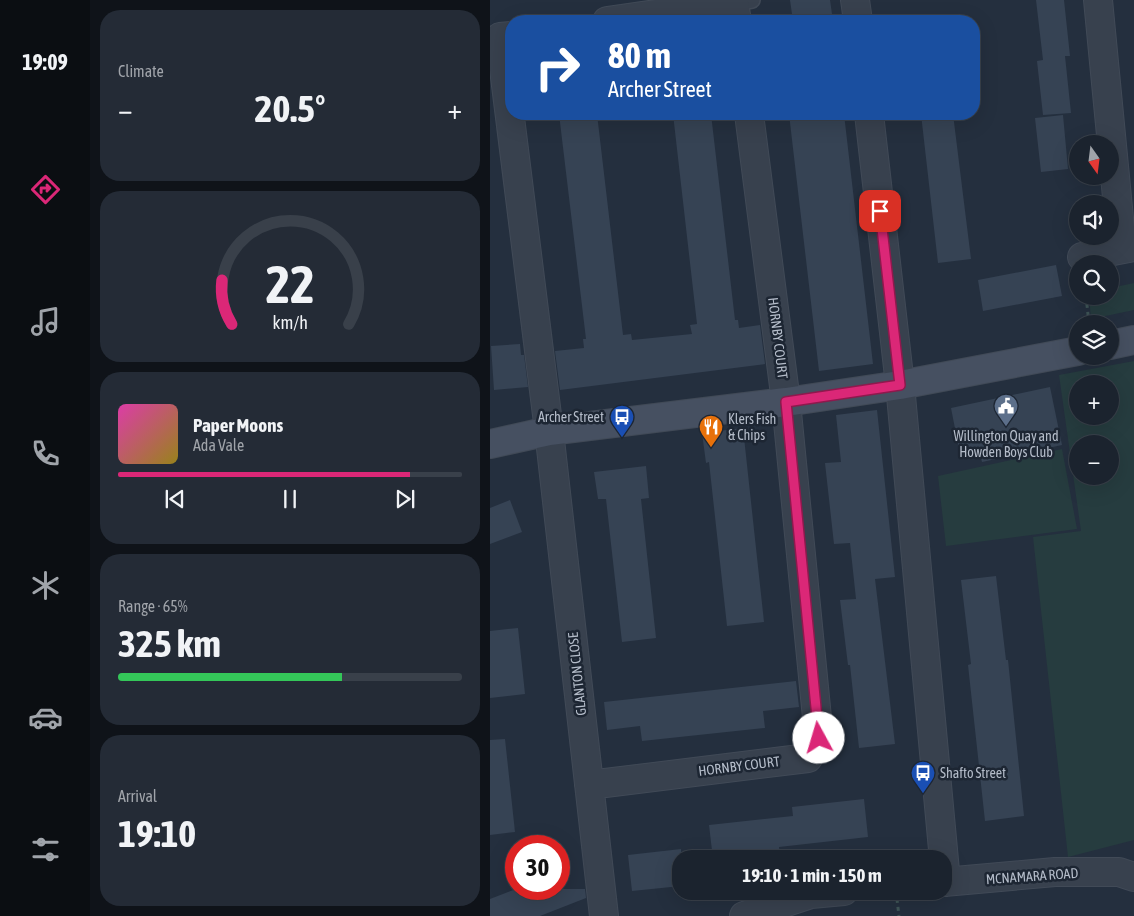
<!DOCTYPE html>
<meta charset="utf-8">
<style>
body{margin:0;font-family:"Asap Condensed",sans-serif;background:#242b36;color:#f1f3f6;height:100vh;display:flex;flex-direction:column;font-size:19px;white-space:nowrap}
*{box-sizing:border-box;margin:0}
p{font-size:16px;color:#a0a4aa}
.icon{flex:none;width:28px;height:28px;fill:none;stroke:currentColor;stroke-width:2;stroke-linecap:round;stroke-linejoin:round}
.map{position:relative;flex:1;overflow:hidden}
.details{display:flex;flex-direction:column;gap:10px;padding:10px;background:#0f1319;width:400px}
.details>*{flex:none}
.top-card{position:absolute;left:15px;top:15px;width:475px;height:105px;border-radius:20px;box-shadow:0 5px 20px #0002,0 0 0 1px #39404a;background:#1a4fa0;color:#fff;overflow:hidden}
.needle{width:32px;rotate:166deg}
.buttons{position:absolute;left:579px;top:135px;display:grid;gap:10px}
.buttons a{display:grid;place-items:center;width:50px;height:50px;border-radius:50%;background:#1b232e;box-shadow:0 5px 20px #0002,0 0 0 1px #39404a;font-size:25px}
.speed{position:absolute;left:15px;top:835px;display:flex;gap:10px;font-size:25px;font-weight:700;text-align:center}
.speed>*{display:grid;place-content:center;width:65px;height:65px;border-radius:50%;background:#1b232e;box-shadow:0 5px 20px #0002,0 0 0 1px #39404a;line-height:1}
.speed .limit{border:8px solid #d22;background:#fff;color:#111}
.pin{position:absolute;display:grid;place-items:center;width:42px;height:42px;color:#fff;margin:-21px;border-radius:10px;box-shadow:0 2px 8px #0006}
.me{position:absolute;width:55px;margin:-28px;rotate:354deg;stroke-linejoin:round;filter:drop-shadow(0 0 4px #0008)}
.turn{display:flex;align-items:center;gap:18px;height:105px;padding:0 20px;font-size:22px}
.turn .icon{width:65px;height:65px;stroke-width:2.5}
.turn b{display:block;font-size:35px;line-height:42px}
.big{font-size:38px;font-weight:700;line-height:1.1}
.details .widget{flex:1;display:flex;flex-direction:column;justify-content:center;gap:8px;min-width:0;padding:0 18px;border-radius:20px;background:#242b36}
.details .dial{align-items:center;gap:0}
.dial svg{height:130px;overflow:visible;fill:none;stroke:#39404a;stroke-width:7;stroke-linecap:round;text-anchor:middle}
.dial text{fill:#f1f3f6;stroke:none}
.song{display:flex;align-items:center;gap:15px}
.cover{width:60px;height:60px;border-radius:8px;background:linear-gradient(135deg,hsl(320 70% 55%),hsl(50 70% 35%))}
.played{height:5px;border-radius:2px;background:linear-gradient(90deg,#db2777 85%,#39404a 85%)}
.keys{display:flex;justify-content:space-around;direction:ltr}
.heat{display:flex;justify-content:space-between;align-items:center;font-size:28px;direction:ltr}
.charge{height:8px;border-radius:4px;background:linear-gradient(90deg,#34c759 65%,#39404a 0)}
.trip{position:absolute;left:182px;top:850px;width:280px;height:50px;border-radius:20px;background:#1b232e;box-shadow:0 5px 20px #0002,0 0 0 1px #39404a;font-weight:700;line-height:50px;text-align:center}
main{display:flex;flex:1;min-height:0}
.dock{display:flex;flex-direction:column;width:90px;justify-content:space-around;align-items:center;background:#0b0e12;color:#a0a4aa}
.dock .icon{width:35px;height:35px}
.dock .on{color:#db2777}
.dock b{font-size:22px;color:#f1f3f6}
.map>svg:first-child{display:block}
.green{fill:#263c3f;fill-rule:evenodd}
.building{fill:#364354}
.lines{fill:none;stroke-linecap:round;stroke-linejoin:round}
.service-casing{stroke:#414a57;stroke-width:18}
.minor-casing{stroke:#414a57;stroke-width:30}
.secondary-casing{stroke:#414a57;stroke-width:30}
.path{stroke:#3f5557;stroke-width:3;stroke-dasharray:4 4;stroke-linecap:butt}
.service{stroke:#38414e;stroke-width:15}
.minor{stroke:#38414e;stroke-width:28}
.secondary{stroke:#465061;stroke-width:28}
.route-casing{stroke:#8e194d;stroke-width:12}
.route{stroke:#db2777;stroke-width:9}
.labels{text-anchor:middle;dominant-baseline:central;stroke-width:5;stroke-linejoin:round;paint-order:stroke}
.street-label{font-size:14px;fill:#b4bcc9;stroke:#1d2633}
.poi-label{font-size:14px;fill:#b4bcc9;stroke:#1d2633;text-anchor:start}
</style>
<main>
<nav class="dock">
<b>19:09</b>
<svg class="icon on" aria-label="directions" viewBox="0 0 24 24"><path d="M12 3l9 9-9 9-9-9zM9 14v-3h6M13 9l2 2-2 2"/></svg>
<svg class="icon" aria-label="music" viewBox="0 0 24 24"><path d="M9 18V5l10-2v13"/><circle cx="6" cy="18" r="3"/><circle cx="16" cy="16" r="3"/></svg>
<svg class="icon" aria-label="phone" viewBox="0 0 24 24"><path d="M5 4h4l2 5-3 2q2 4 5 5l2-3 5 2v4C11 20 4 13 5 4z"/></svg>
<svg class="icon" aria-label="climate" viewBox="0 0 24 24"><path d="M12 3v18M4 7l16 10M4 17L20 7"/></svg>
<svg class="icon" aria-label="car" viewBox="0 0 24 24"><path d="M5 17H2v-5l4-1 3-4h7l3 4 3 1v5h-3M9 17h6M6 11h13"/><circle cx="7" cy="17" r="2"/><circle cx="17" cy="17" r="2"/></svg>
<svg class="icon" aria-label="filters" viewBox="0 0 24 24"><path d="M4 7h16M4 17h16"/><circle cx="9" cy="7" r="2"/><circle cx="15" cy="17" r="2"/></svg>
</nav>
<section class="details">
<div class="widget"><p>Climate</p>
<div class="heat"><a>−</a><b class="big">20.5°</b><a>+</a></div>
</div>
<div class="widget dial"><svg viewBox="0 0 100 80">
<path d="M14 69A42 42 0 1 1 86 69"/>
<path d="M14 69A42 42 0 0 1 8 42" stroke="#db2777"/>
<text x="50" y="56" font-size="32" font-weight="700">22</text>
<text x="50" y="72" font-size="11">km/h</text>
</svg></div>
<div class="widget">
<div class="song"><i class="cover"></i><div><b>Paper Moons</b><p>Ada Vale</p></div></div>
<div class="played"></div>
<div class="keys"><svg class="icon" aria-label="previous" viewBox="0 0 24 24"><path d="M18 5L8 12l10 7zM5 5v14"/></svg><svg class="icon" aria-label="pause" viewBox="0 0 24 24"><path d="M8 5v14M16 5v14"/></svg><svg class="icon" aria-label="next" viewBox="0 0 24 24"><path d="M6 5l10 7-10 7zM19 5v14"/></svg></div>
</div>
<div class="widget"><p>Range · 65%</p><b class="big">325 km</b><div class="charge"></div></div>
<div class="widget"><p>Arrival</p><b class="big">19:10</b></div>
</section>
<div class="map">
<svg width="644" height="916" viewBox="0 0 644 916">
<rect width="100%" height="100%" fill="#242f3e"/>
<path class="green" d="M644 283V310L601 319 599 296H620V288Z
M644 361V840L578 857 543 537 591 531 569 375ZM588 384H620V416H588ZM588 444H620V476H588Z
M572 449 587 529 456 546 448 476Z"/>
<path class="building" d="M300 0H340L343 21H303Z
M546 0H574L580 56H575L581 113 553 115 547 61 553 60Z
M69 114H107L133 335 141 334 142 340 202 334 200 325 207 324 183 114H221L245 320H248L249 328 270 325 275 364 70 390 65 351 94 348 93 339H96Z
M299 114H354L383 364 329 371Z
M431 114H463L481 259 448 263Z
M573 115 578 169 551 172 545 118Z
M566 265 572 296 493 311 488 280Z
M30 344 31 355H34L38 387 4 390 1 346Z
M560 387 572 445 492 462 489 450 470 454 461 408Z
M387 410 405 577 385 579 405 744 369 748 360 665H358L350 600 366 599 360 543 344 544 335 463 351 462 346 415Z
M253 428 274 622 237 626 219 462 216 463 212 433Z
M156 466 159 498 151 499 166 638 132 642 116 499H108L104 472Z
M20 500 32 532 0 544V508Z
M506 576 516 660H518L534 816 495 821 478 665 481 664 471 580Z
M28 628 35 694 0 698V631Z
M306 681 309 707 273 711 275 728 152 741 150 726 117 730 114 702Z
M15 739 25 832 0 835V740Z
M374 799 378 837 289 847 290 856 270 859H223L219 825 303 816 302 807Z
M191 849V886L142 891 138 855Z
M26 889H95L96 898 50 916H0V899Z"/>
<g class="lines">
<defs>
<path id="service" d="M244 3 262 0"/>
<path id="minor" d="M365 0 368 21
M608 0 632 249
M117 21 244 3 247 21
M21 36 10 37 59 431 114 916
M379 114 410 385 456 882
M592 257 644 247
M99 785 318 758 329 738 296 402 259 114
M454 882 565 872H629L644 877
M254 916 321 894 354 891"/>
<path id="secondary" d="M620 345 644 340
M0 444 59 431 296 402 410 385 588 351"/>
</defs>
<use href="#service" class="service-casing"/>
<use href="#minor" class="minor-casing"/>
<use href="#secondary" class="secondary-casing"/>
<path class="path" d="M596 296 599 324
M406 891 409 916"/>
<use href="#service" class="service"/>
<use href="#minor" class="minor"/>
<use href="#secondary" class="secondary"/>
</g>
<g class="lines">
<defs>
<path id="route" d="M329 738 296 402 410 385 390 211"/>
</defs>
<use href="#route" class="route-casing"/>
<use href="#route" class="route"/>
</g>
<defs>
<symbol id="civic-pin" viewBox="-11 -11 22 30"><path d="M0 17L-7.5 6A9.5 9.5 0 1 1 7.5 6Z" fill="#5c6f8a" stroke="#1d2633"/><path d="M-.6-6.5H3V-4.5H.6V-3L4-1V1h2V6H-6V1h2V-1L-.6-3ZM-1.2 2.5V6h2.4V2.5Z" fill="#fff"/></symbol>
<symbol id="bus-pin" viewBox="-11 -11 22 30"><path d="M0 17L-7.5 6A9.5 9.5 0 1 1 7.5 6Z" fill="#1a4fb4" stroke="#1d2633"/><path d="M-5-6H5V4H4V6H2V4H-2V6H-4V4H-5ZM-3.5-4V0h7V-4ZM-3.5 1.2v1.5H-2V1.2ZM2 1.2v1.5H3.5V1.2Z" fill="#fff"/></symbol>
<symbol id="restaurant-pin" viewBox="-11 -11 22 30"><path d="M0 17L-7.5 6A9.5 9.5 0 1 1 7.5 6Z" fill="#e8710a" stroke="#1d2633"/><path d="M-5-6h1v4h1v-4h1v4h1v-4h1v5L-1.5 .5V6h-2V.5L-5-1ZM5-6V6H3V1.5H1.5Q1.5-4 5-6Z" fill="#fff"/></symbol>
</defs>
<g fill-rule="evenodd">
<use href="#civic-pin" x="502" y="392" width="28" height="38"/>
<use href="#bus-pin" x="118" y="403" width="28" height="38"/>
<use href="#restaurant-pin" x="207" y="413" width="28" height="38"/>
<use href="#bus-pin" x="419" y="759" width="28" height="38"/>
</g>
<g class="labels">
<g class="street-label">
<text transform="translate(288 338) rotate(83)">HORNBY COURT</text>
<text transform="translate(87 674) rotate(-96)">GLANTON CLOSE</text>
<text transform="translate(249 766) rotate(-7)">HORNBY COURT</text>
<text transform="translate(542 876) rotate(-4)">MCNAMARA ROAD</text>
</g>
<g class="poi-label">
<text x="114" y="417" text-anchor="end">Archer Street</text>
<text x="238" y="419">Klers Fish<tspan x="238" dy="16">&amp; Chips</tspan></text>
<text x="516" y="436" text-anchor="middle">Willington Quay and<tspan x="516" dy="16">Howden Boys Club</tspan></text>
<text x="450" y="773">Shafto Street</text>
</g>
</g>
</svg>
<div class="buttons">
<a><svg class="needle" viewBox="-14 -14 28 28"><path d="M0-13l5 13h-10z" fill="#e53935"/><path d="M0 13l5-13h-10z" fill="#a0a4aa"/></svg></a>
<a><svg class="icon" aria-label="sound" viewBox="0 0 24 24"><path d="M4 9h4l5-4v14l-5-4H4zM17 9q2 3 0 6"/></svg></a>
<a><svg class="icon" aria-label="search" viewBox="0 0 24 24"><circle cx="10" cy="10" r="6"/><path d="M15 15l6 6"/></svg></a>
<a><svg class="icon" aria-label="layers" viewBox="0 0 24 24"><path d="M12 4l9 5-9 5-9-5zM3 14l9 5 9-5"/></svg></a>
<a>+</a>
<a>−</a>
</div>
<div class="speed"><div class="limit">30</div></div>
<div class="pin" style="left:390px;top:211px;background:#d93025"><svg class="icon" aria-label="arrive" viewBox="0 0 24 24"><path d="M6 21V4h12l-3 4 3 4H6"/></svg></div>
<svg class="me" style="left:329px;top:738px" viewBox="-20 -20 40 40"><circle r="19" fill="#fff"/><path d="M0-13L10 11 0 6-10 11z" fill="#db2777"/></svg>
<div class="trip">19:10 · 1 min · 150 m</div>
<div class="top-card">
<div class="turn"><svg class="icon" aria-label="right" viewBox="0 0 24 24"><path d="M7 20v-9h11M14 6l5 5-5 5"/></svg><div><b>80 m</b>Archer Street</div></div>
</div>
</div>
</main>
